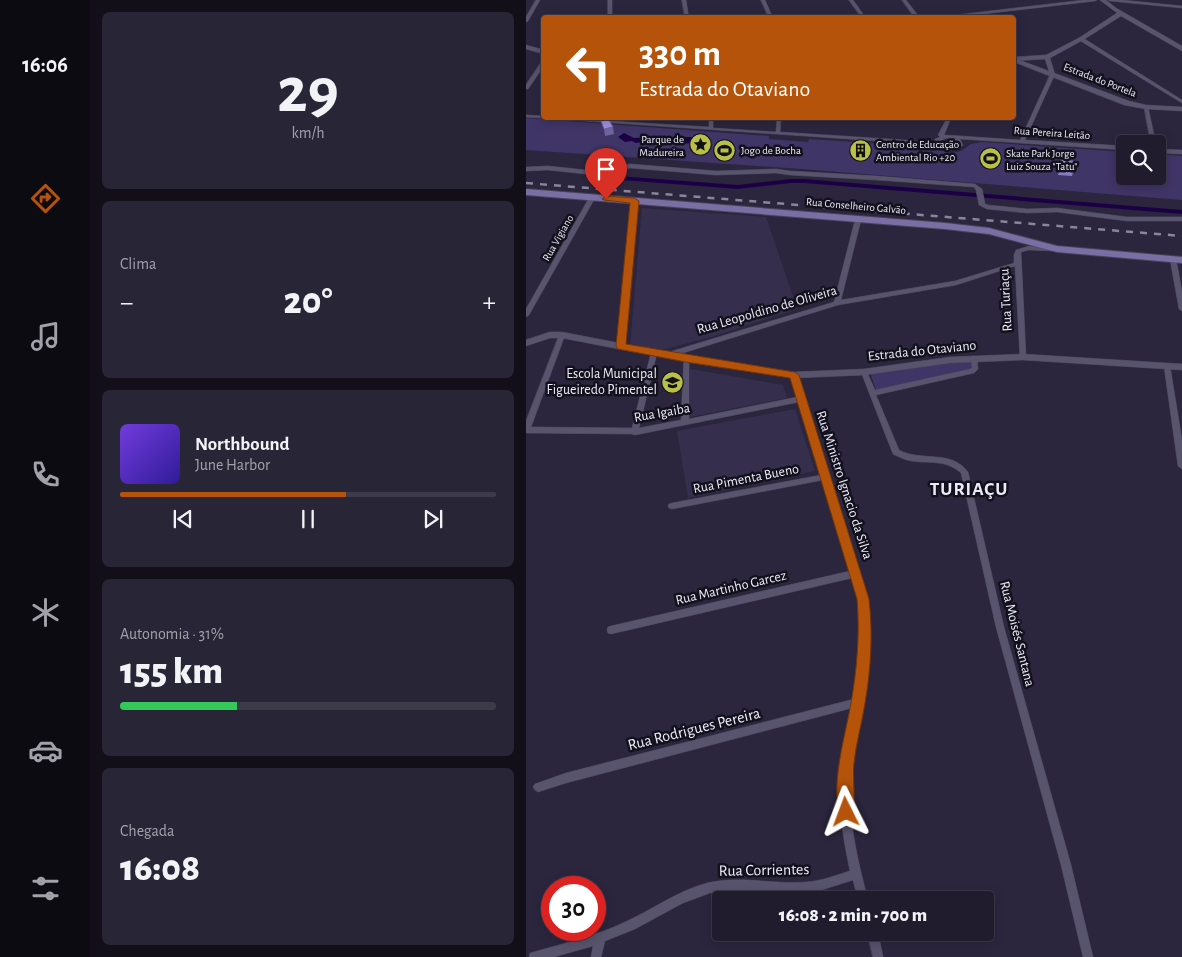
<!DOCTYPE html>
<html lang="pt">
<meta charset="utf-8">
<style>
body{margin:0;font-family:"Alegreya Sans",sans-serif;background:#282536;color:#f1f3f6;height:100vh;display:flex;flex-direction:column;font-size:19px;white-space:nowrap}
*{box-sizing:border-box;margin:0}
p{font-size:16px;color:#a2a1aa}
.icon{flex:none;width:28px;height:28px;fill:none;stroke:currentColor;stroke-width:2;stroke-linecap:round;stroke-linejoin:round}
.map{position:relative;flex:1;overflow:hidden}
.details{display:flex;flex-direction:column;gap:12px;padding:12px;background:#120f19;width:436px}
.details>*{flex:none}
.guide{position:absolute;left:15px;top:15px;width:475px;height:105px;border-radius:5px;box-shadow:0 2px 12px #0003,0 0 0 1px #3d3a4a;background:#b45309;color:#fff;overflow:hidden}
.fabs{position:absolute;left:590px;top:135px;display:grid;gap:10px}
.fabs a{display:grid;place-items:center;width:50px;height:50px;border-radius:5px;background:#201c2e;box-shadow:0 2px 12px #0003,0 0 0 1px #3d3a4a;font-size:25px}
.speed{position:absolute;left:15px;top:876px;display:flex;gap:10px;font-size:25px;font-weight:700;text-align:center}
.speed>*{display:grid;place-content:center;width:65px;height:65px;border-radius:50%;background:#201c2e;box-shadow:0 2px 12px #0003,0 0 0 1px #3d3a4a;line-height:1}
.speed .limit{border:8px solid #d22;background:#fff;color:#111}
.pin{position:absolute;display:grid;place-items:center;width:42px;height:42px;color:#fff;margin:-51px -21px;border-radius:50% 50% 50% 0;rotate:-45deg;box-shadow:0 0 5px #0007}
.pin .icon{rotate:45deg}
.me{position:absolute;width:55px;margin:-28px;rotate:357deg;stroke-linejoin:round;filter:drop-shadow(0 0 4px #0008)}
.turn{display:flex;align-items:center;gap:18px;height:105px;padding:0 15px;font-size:22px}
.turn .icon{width:65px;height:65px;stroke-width:2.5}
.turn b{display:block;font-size:35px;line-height:42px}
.big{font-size:38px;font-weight:800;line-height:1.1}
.details .widget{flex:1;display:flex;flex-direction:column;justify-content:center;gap:8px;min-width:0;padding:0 18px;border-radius:8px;background:#282536}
.details .dial{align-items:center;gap:0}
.dial b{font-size:65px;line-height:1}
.song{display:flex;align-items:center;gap:15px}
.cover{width:60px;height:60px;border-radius:8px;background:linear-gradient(135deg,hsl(260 70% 55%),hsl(250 70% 35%))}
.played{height:5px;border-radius:2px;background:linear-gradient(90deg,#b45309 60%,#3d3a4a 60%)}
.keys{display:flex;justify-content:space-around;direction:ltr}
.heat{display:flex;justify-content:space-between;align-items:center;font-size:28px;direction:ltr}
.charge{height:8px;border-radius:4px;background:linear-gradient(90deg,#34c759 31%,#3d3a4a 0)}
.trip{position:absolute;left:186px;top:891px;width:282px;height:50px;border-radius:5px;background:#201c2e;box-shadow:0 2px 12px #0003,0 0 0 1px #3d3a4a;font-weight:800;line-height:50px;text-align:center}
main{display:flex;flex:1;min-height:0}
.dock{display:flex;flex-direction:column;width:90px;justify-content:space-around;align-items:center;background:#0d0b12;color:#a2a1aa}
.dock .icon{width:35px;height:35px}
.dock .active{color:#b45309}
.dock b{font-size:22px;color:#f1f3f6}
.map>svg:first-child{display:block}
.built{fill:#352f4d}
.green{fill:#403567}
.water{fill:#1c0045}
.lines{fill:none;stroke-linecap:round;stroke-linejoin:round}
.canal{fill:#1c0045;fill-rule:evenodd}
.minor-casing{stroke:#484457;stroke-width:1}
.tertiary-casing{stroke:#484457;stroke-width:1}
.secondary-casing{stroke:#484457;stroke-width:1}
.primary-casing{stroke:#484457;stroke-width:2}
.minor{fill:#59546e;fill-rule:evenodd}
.tertiary{fill:#59546e;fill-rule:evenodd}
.secondary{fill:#59546e;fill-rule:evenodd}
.primary{fill:#7a6fa5;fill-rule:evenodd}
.rail{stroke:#898699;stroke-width:2.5;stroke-dasharray:7 7;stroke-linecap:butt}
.wall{fill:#897bc1}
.shaded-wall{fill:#6f649d}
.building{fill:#9f8fe0;stroke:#6f649d}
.route{fill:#b45309;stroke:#753606}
.labels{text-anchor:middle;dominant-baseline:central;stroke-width:5;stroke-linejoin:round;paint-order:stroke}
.far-street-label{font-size:11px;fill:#edebfa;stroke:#13111c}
.far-poi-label{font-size:11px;fill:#edebfa;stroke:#13111c;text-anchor:start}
.street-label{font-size:14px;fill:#edebfa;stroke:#13111c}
.poi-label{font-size:14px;fill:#edebfa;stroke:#13111c;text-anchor:end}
.near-street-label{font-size:16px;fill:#edebfa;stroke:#13111c}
.district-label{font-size:19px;font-weight:bold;letter-spacing:1px;fill:#edebfa;stroke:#13111c}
</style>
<main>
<nav class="dock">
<b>16:06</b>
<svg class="icon active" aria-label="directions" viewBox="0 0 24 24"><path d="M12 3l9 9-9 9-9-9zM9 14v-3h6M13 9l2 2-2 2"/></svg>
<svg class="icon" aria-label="music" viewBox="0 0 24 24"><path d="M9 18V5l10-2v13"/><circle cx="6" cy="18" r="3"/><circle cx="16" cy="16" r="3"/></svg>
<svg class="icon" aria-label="phone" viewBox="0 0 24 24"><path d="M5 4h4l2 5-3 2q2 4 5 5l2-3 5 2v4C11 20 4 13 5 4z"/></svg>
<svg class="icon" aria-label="climate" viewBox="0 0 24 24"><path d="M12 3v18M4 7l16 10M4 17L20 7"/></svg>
<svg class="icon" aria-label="car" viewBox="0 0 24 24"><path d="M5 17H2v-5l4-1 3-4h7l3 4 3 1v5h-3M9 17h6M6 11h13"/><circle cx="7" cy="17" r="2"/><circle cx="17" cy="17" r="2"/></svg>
<svg class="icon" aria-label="filters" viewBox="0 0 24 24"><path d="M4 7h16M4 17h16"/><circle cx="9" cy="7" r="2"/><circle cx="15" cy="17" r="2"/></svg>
</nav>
<section class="details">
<div class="widget dial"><b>29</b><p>km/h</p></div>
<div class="widget"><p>Clima</p>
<div class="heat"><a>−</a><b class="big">20°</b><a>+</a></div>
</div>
<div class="widget">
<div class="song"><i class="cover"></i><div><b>Northbound</b><p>June Harbor</p></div></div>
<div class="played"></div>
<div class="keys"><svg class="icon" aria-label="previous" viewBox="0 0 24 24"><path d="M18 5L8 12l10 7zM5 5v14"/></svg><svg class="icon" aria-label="pause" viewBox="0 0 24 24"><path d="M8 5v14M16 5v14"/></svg><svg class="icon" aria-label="next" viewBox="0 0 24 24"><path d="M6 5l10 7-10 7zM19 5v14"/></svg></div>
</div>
<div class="widget"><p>Autonomia · 31%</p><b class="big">155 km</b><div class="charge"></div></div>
<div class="widget"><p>Chegada</p><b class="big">16:08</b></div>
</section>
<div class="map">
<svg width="656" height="957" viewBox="0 0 656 957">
<rect width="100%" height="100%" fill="#2b263e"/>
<path class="built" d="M116 208 240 217 271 309 189 336 139 349 104 347Z
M164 369 257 385 261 398 164 417Z
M269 409 289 471 162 498 151 431Z"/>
<path class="green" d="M0 118 243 136V139L282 142 283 139 400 147 425 153 435 151 445 144 456 142 599 152V176H631V154L656 156V200L276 169 0 150Z
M445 362 447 370 350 390 344 372 407 364Z"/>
<path class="water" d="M98 133 108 138 135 136 140 138 164 137 177 139C169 148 123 141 110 143L106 141 99 142 92 137Z"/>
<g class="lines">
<path class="canal" d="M92 176 212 185 264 179H278L656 210V214L278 183H264L212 189 95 180 91 178Z"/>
<defs>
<path id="minor" d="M10 0H14L2 21 0 22V17Z
M82 0H86V18H82Z
M156 0H160L163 18H159Z
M235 0H239L247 18H243Z
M323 0H327L340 18H336Z
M376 0H380L394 18H389Z
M558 0H571L569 1 422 18H404Z
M582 0H596L656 6V8L584 1Z
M553 38H557L656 100V103L553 40Z
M16 61H18V66L2 89H0V85Z
M525 73 529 74 499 140 599 146V150L434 139 437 145 436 146 423 151 411 147 410 145 0 117V115L18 116V118H36L183 127V118H187V128L250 132 251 118H255L254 132 409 142V139L414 137 412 135 421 118H425L418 135H419L494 140ZM421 138 429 140 431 144 423 147 415 145 414 141Z
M618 106 622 107 630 144H625Z
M631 149 656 150V154L631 153Z
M104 164 190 171 250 169 264 171 351 176 449 184 456 189 459 204 462 205 501 209 531 208 601 217H656V221H601L531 212 501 213 461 209 453 205 450 190 448 187 351 180 264 175 250 173 190 175 104 168 69 175 22 170 0 171V167L22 166 69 171Z
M66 196 69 198 3 315 0 317V309L63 198Z
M108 199 111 201 98 346 95 348 92 346 105 201Z
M332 218 335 220 315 300 429 281 488 263V255L490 250 503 246 530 248 531 249 528 251 503 250 495 252 500 357 499 359H495L494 357 489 266 430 285 312 305 144 357H140L139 355 140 353 308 302 329 220Z
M647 257 650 259 656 291V311L653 309 644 259Z
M34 333H38L39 335 5 427 106 428 125 353 128 351 131 353 113 428 155 420 158 357H162L163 359V419L271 397 265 375 268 373 271 375 332 570 335 573 334 576C336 584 340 593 341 601 346 637 341 676 335 712 331 732 326 751 324 772 321 815 331 858 342 900H332L327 880 296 890 282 893 207 891 184 893 157 903 109 929 79 941 75 957H65L67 946 28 957H3L4 953 8 952C39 943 70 936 99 922 126 910 151 891 181 883 214 875 248 885 280 882 296 881 310 875 324 871 317 837 311 804 315 770 317 749 323 728 326 708L40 783 12 792 9 790 7 787 9 784 40 773 328 699C332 667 338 632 333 600 332 593 329 585 326 578L85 634 82 633 81 630 82 627 85 626 324 571 297 480 146 509 143 508 142 506 143 504 146 503 295 475 273 402 109 435 106 434 0 433V421Z
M446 356H448L451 358 452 369 448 373 350 395 373 450C395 462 425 449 442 472L478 627 545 865 567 957H557L535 865 470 627 435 473C419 459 405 464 386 461 379 460 373 457 367 454L335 372 338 370H340L349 390 444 369 446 368 445 358Z
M639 364H643L644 366 656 440V469L652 466 638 366Z
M341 932H352L357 957H347Z"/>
<path id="tertiary" d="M574 0H580L590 8 656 46V51L595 16 557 40 524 58 529 75 524 74 519 59 488 61V57L520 55 553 38 591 13Z
M24 332H36L160 356 268 372 338 369 424 357 497 354 656 364V370L497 360 424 363 338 375 268 378 160 362 36 338H24L0 346V340Z"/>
<path id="secondary" d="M0 45 18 50V54L0 49Z
M488 58 603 101 620 105 656 107V111L620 109 598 105 488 62Z"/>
<path id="primary" d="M0 189 419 223 463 228 531 246 656 257V263L531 252 463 234 419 229 0 195Z"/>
</defs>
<use href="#minor" class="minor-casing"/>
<use href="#tertiary" class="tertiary-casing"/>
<use href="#secondary" class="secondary-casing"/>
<use href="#primary" class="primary-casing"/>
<use href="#minor" class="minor"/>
<use href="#tertiary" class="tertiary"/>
<use href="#secondary" class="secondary"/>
<use href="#primary" class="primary"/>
<path class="rail" d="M0 183 656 236"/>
</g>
<path class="wall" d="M535 160 548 169 546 176 532 175Z"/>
<path class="shaded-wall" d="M87 127 88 134 79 136 78 129Z"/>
<path class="building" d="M83 120 87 127 78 129 75 121Z
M535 160 547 161 548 169 534 167Z"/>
<path class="route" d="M80 196 108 198 113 201 100 344 268 372 273 375 343 599C347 633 345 669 339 703 336 723 330 743 328 763 326 779 331 804 325 817L320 819 315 817C303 788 320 733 325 703 331 669 334 633 331 599L264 378 160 362 92 349 90 346 104 203 78 200 76 199Z"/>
<defs>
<symbol id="sight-disc" viewBox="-11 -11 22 22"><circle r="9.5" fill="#b9c046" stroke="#13111c"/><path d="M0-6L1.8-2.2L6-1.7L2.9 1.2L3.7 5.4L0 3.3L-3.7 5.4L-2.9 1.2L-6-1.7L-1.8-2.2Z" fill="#111"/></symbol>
<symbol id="stadium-disc" viewBox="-11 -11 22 22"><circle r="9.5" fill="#b9c046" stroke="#13111c"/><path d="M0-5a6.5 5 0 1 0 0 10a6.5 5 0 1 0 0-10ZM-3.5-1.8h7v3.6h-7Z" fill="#111"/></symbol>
<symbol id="building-disc" viewBox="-11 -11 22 22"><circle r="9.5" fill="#b9c046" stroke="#13111c"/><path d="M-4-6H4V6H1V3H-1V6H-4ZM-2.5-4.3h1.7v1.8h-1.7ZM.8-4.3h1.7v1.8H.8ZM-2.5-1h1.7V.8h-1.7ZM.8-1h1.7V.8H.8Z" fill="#111"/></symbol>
<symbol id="school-disc" viewBox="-11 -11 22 22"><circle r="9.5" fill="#b9c046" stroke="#13111c"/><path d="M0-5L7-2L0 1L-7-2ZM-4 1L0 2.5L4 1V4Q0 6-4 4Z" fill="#111"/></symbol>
</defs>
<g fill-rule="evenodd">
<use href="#sight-disc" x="162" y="132" width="25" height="25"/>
<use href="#stadium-disc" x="186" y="138" width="25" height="25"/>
<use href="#building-disc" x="322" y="138" width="25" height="25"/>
<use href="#stadium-disc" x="452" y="146" width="25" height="25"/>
<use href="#school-disc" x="134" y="370" width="25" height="25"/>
</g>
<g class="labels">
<g class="far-street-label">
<text transform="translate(574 80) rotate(21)">Estrada do Portela</text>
<text transform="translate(526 133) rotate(4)">Rua Pereira Leitão</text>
<text transform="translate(330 206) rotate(5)">Rua Conselheiro Galvão</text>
<text transform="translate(32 238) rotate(-60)">Rua Vigiano</text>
</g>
<g class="far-poi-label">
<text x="158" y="139" text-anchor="end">Parque de<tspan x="158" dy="13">Madureira</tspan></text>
<text x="350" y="144">Centro de Educação<tspan x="350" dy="13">Ambiental Rio +20</tspan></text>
<text x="215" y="150">Jogo de Bocha</text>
<text x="480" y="153">Skate Park Jorge<tspan x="480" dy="13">Luiz Souza "Tatu"</tspan></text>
</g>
<g class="street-label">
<text transform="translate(480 300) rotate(-93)">Rua Turiaçu</text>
<text transform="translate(241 310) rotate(-16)">Rua Leopoldino de Oliveira</text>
<text transform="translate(396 351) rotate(-6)">Estrada do Otaviano</text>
<text transform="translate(136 413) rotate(-10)">Rua Igaiba</text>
<text transform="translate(220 479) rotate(-11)">Rua Pimenta Bueno</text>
<text transform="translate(318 485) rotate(72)">Rua Ministro Ignacio da Silva</text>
<text transform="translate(205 588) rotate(-13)">Rua Martinho Garcez</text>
<text transform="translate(491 634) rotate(76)">Rua Moisés Santana</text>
</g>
<g class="poi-label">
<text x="131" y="374">Escola Municipal<tspan x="131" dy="16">Figueiredo Pimentel</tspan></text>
</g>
<g class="near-street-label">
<text transform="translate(168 729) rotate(-14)">Rua Rodrigues Pereira</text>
<text transform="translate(238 870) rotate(-1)">Rua Corrientes</text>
</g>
<g class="district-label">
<text x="443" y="489">TURIAÇU</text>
</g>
</g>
</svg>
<div class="fabs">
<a><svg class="icon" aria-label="search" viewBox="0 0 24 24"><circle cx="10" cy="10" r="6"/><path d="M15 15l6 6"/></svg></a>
</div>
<div class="speed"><div class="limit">30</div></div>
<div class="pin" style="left:80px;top:199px;background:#d93025"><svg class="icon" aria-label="arrive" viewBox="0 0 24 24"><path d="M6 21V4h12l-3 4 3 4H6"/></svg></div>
<svg class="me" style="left:320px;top:812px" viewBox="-20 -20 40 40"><path d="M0-17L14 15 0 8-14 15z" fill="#b45309" stroke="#fff" stroke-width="4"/></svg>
<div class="trip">16:08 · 2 min · 700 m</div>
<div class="guide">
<div class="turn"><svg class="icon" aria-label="left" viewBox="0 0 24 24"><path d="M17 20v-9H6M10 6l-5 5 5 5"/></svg><div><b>330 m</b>Estrada do Otaviano</div></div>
</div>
</div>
</main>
